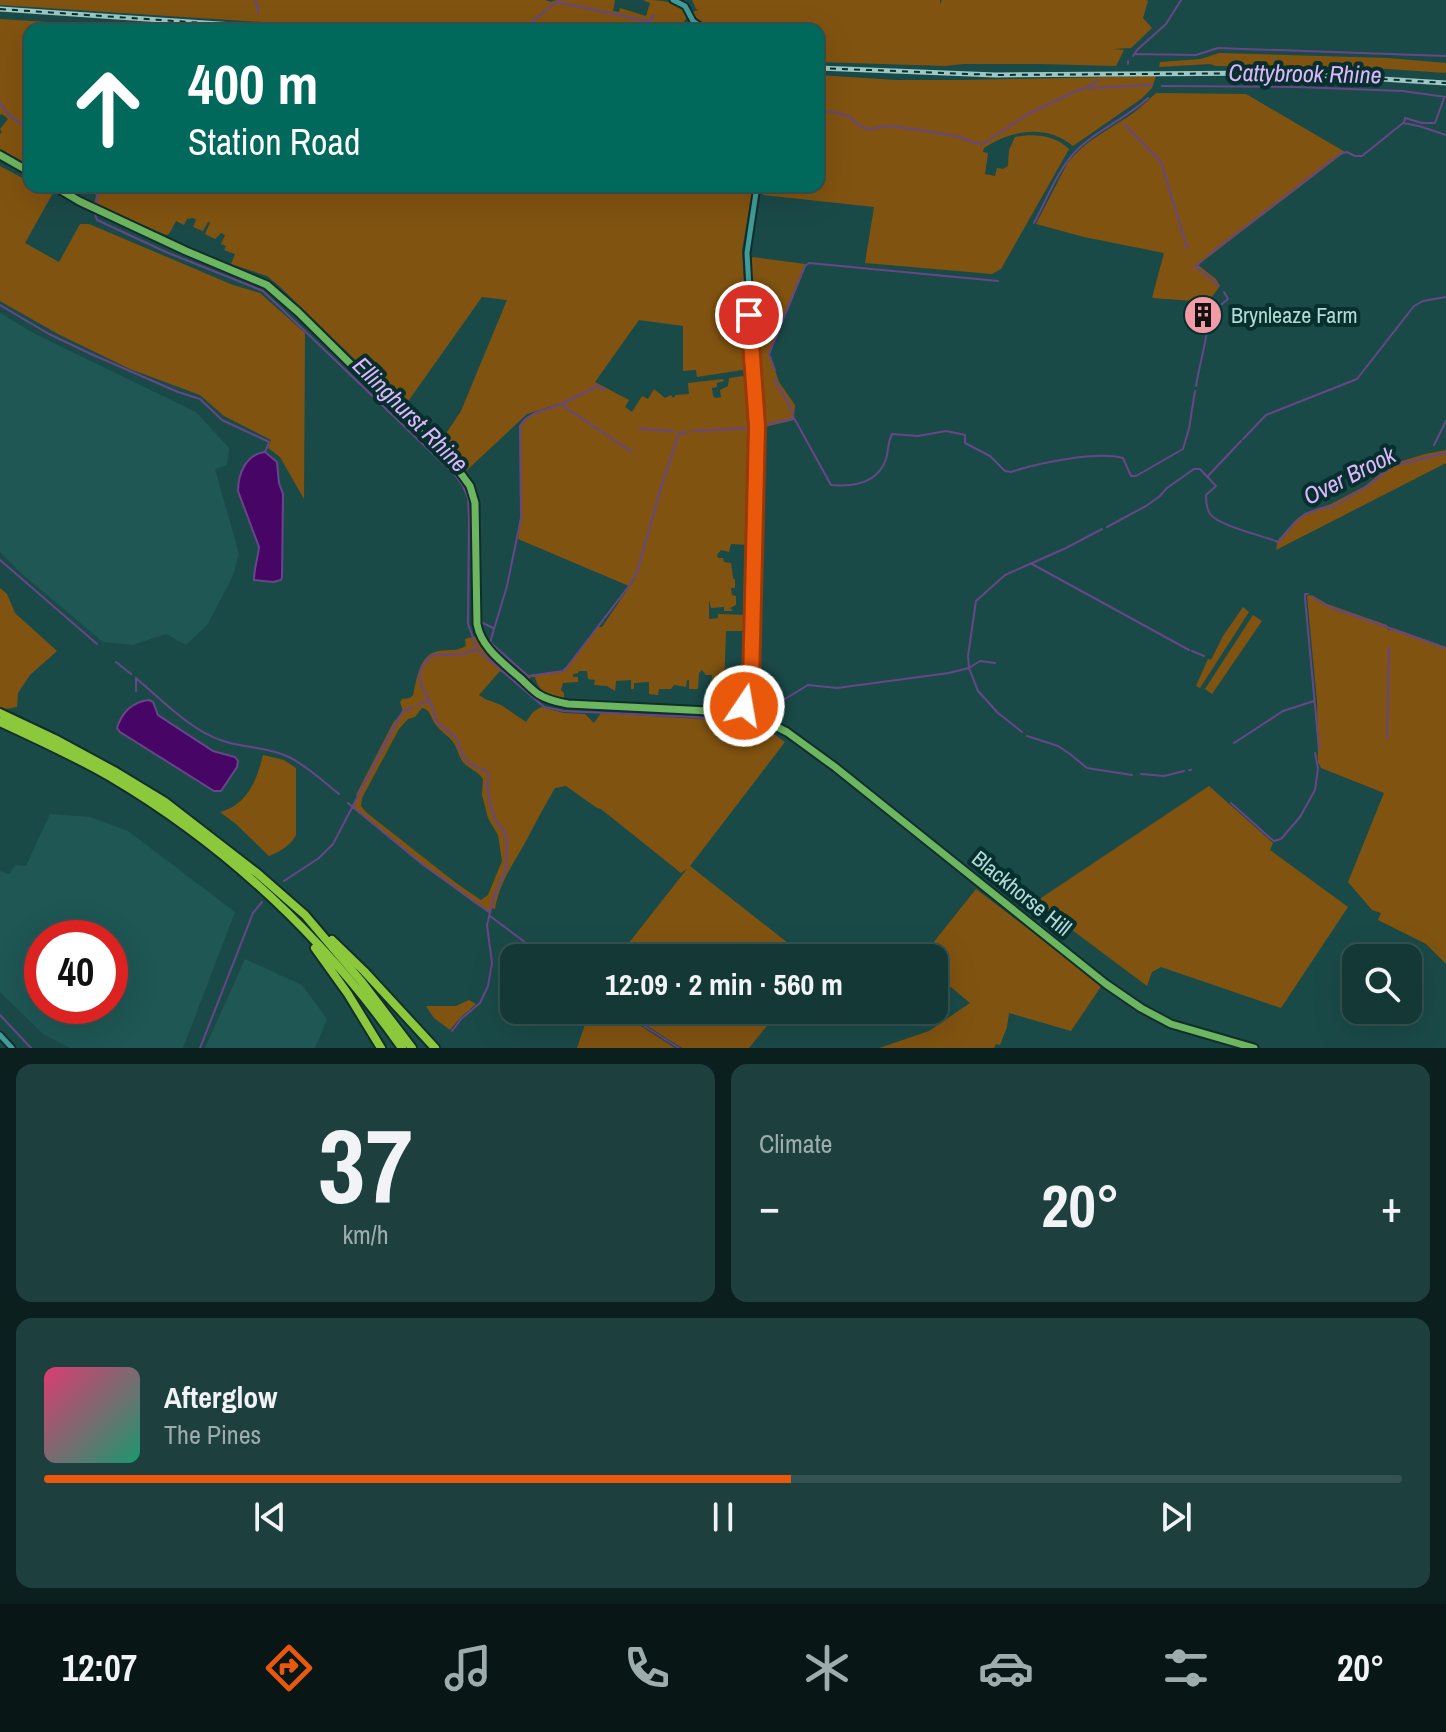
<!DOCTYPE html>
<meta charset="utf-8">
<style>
body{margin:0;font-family:"Archivo Narrow",sans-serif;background:#1d3f3e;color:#f1f3f6;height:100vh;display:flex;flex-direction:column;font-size:30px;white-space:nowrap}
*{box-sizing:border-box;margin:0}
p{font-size:26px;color:#9dacad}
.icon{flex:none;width:44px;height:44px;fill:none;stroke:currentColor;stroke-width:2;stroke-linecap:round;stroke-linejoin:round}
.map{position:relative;height:1048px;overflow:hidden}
.sheet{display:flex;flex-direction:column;gap:16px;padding:16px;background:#0b1f1e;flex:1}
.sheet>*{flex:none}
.top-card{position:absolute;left:24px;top:24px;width:800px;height:168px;border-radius:16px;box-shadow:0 8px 32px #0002,0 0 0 2px #335251;background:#00695c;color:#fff;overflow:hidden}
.tools{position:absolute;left:1342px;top:944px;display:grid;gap:16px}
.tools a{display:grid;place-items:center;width:80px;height:80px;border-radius:16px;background:#143836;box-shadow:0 8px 32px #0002,0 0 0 2px #335251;font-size:40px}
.speed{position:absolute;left:24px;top:920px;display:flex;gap:16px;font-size:40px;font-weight:700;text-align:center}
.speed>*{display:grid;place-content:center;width:104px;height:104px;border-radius:50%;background:#143836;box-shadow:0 8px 32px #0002,0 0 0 2px #335251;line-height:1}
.speed .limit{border:12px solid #d22;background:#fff;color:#111}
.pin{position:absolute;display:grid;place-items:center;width:68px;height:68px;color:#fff;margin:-34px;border:4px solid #fff;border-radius:50%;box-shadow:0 2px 8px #0007}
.me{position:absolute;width:88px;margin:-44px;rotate:12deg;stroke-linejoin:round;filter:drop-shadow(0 0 6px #0008)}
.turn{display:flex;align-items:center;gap:28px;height:168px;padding:0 32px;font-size:36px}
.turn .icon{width:104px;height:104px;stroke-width:2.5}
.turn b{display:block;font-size:56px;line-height:68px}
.big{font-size:60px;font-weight:700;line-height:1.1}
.sheet .card{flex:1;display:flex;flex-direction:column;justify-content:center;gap:12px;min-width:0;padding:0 28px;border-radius:16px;background:#1d3f3e}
.sheet .dial{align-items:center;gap:0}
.dial b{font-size:104px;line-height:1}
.song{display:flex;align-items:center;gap:24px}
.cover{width:96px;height:96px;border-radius:12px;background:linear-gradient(135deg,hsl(340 70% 55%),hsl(160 70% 35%))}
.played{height:8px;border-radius:4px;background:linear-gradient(90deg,#ea580c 55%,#335251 55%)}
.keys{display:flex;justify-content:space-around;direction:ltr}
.heat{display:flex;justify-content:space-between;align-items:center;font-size:44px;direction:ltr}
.sheet .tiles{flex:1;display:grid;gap:16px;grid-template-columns:1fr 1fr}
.card:last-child{grid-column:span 2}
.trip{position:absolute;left:500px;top:944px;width:448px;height:80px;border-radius:16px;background:#143836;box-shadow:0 8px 32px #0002,0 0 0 2px #335251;font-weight:700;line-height:80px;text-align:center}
.dock{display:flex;height:128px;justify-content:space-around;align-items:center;background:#081616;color:#9dacad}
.dock .icon{width:56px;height:56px}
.dock .selected{color:#ea580c}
.dock b{font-size:36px;color:#f1f3f6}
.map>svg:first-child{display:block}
.built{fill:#1e5754;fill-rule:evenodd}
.green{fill:#815310;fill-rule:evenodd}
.water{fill:#470666;stroke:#674688;stroke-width:2}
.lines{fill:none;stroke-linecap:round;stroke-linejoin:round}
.stream{stroke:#674688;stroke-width:2}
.minor-casing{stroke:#112e2c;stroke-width:9}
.major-casing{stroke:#112e2c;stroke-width:11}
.highway-casing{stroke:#112e2c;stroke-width:12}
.minor{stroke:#409c97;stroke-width:5}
.major{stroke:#6db660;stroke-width:7}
.highway{stroke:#8bc83c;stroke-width:8}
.rail-casing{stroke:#9dc7c5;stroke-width:5}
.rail{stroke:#062f2d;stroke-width:2;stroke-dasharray:6;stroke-linecap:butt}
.route-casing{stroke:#983908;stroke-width:20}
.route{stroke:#ea580c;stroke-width:14}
.labels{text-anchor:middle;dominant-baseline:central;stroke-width:8;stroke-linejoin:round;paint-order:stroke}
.poi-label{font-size:22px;fill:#b2dbd8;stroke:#062f2d;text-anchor:start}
.street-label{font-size:22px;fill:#b2dbd8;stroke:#062f2d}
.water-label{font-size:24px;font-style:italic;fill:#dfb6fe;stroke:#062f2d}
</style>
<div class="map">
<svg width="1446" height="1048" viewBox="0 0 1446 1048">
<rect width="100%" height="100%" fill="#1a4a48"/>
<path class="built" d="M0 313 35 334 196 412 229 448 227 465 215 469 239 554 232 578 207 625 186 645 166 634 133 645 103 642 21 573 0 552Z
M50 814 90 817 128 831 235 912 183 1048H70L43 1034 0 992V871L9 874 16 865 26 866ZM110 938V1006H42V938Z
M245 959 302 985 327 1019 315 1048H205Z"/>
<path class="green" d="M0 0H545L551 2 556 0H615L613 11 619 12 620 8 646 16 650 3 643 0C659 0 680 0 687 17L683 24 675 27 652 30H384L0 5Z
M692 0H940V4L942 0H1146L1148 1 1143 18 1152 28 1131 48 1113 49 1124 50 1116 66 1039 64H963L946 66 818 62V30C789 30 729 35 704 25 698 22 694 18 691 12L699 10 696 9Z
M0 19 173 30H30V166L0 149V134L2 132 0 129 8 119 2 114 0 115Z
M1219 53 1388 58 1446 63V73L1359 67 1216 66 1210 64 1159 67 1160 62 1201 59Z
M818 75 896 80H963L1156 76 1152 88 1141 99 1073 146C1046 124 1011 130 984 148L983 152 988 153 985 174 995 176 997 168 1003 169 1008 166 1009 150 1015 137C1034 133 1055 135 1069 149L1001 269 992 274 865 263 874 207 763 195V191L759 190 760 186H818Z
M1156 93 1246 94 1345 152 1198 265 1216 279 1220 286 1208 302 1152 298 1164 253 1084 237 1036 224 1067 164C1084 141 1109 130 1132 114 1140 108 1148 100 1156 93Z
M0 166 30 182V186H39L53 193 25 243 59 262 80 224H89L233 285 260 293 305 333 304 499 280 457 268 448 271 440 224 416 200 395 130 369 58 334 0 301Z
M92 186H753L742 250 749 369 697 377 696 370 683 371V326L639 320 595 382 629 400 625 407 632 412 642 396 648 399 654 389 665 398 671 395 673 398 676 395 689 394 688 383 723 379 724 381 717 383V387L712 388 713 396 716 398 721 397 720 390 728 386 729 378 750 375 753 430 750 545 731 544 729 552 721 550 717 555 718 558H723L724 562 731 563 733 578 735 580V588H731L732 595 736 596V605L730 608 733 611H724V607L711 608 709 600V619L718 618V614L747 615V631H726L724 690H711L712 675H706L702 670 699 673 698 689H689V680H687L686 687 674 685 671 689H659L658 695 649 694V682L634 683V689H631V680L616 681 615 691 607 686 594 685 595 680 588 679 587 671H579L578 673 573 674V677H578V682L563 683 561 690 564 693V699C549 694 539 694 535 677H531L528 680 525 677 563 671 567 667 598 627H602L636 577 629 586 518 539 521 518 520 426C529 411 547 411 559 404L527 414 466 471 439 444 461 411 507 300 482 297 404 407 278 285 267 276 231 264 235 254 224 250 226 246 221 244 225 235 221 233 215 239 205 234 210 223 208 222 203 231 193 227 196 220 194 218 187 219 184 225 176 221 169 234 166 235 94 204 96 196Z
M753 257 805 264 769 353 779 382 795 405 794 420 761 428 751 267V260Z
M1446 450V463L1276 550 1278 540 1298 518 1310 511 1331 504 1365 486 1392 464 1425 454Z
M0 588 7 594 15 613 57 651 30 675 18 693 17 707 5 709 0 707Z
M1312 595 1327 604 1387 625 1388 630 1393 628 1446 647V964L1426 944 1378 920 1381 913 1372 910 1348 882 1384 793 1321 768 1318 762 1317 701 1307 596Z
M1243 607 1249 612 1200 688 1196 686 1208 659 1211 660 1223 636Z
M1253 615 1262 621 1212 694 1205 689Z
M476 636 509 672 506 675 500 671 479 695 485 699 501 705 526 722 533 712 541 707 564 713 585 714 594 723 601 713 734 721 752 724 768 730 785 742 690 866 807 958H617L687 869 681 873 601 809 597 808 566 786 555 788C545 805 536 822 527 839 514 863 499 883 495 909L491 908 490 913 473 902 422 864 352 807 357 796 356 795 393 723 403 711 400 702 402 699 410 698 413 695C417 679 419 654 439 651 449 649 456 652 466 646L465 639ZM422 708C432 710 430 719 437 726 442 733 451 737 455 745 458 751 459 757 463 762 469 769 478 771 483 779L482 795 488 818 498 835 502 861 488 895 481 900 456 883 367 813 361 806 362 798 399 729 408 719 415 717Z
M263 755 284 760 296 768V835C291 845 280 852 269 856L236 824 220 812C247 805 257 780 263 755Z
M1209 786 1273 843 1270 850 1348 907 1281 1008 1161 967 1152 972 1147 986 1040 906 1041 898Z
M976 889 1102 985 1071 1031 1009 1013 1007 1027 1000 1045 996 1044 994 1048H879L929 1031 970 1003 934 973V958H921Z
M469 1000 476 1004 460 1018 450 1030 434 1018 426 1006H456Z
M590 1010H616L675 1048H577Z
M622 1010H780L749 1048H682Z"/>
<path class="water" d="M265 452 277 462 279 483 283 494 282 577 281 580 273 582 254 580C254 568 258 558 259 547L238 491C238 474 246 454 265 452Z
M149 700 153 702 158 715 213 751 235 757 238 761 237 767 221 791H214L120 732 117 728C122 712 132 702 149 700Z"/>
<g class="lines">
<path class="stream" d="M255 0 258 7V14
M557 2 647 21 652 19 654 15
M521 30 559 0
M1134 54 1196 55 1218 48 1446 56
M1133 56 1137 50 1166 24 1181 0
M1128 64V61
M1162 86 1297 87 1403 91 1446 97
M1089 88 1152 85
M0 102C6 114 18 123 30 128
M818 111 834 112 850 117 860 126 867 129 889 126 920 130 960 137 974 143 983 144 1028 114 1078 90 1084 89 1098 80
M1404 123 1405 118 1422 123H1435L1444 98
M1125 125 1161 162 1187 248
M96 186C101 198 91 209 97 220L166 252 263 291 455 475 463 486 468 498 469 517 468 624 477 649 544 707 564 711 695 717 752 724
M1034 223C1046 201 1058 169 1076 151 1095 131 1127 118 1148 98
M1207 256 1340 154 1347 152 1355 156H1362L1403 123 1419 126 1446 135
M1204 259 1195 267 1213 280 1218 287
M1222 304 1228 299 1224 292
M0 305 49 334 91 354 178 392 200 399 222 420 269 442 265 452
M775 370 769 354 805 266 809 263 998 281
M775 379C779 393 791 401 793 416
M1196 386C1200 361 1208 338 1209 313L1216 307
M605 390 597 386 593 388C583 393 572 399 562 404 547 410 529 411 520 426L521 518 507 586 491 639V643L528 676 563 671 567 667 629 586 637 572 662 484 679 433 689 432
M560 404 632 452
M640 429 673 431
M694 431 752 428 794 418 831 485C854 487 878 483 886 459 889 449 887 444 892 434L918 436 946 431 965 435V443L990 456 1005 471 1011 472C1038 463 1096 451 1123 458L1131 476H1136L1183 449 1189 429 1195 391
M1243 439 1266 415 1357 379 1414 306 1423 301 1446 297
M1434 445 1446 421
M1207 477 1241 441
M1107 527 1146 506 1160 496 1167 488 1194 469H1200L1216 486 1206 495C1206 501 1207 509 1210 514 1218 525 1259 535 1273 540
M1275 541 1278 542 1295 522 1305 514 1322 508 1332 507 1368 486 1393 466 1446 453
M0 560 97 644
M1032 564 1189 650
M1308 594H1305V598L1319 749
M1312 597 1327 606
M1330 607 1446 648
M481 622 493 628
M1192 651 1204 656
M116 662 131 674
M136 678V691
M137 679C163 701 190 730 223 741 244 748 268 747 289 757 307 766 324 782 339 794
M418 705 427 701
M764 707 785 699 808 685 837 688 949 673 969 668 980 661 995 663
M1022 732 998 713 978 691 969 668 968 656 976 601 1005 575 1066 548 1102 529
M1027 736 1058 746 1070 754 1087 768 1132 775
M1387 738 1389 648
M1234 743 1283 711 1314 701
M1189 770H1191
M1141 774 1164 776 1184 771
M348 803 422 864 489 912
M1231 803 1270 838 1274 841 1281 839 1300 817 1315 790 1318 768 1315 753
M284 881 319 858 333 844 395 725 403 711 413 707
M490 916 546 958
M619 1010 679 1048
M0 1015 31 1048
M452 1031 461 1019 480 1003 488 986 492 963 487 925 494 896 506 869 507 843 505 832 496 821 492 810 487 786 489 776 487 771C474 767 465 763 460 749 459 746 458 741 456 738 451 731 441 728 437 721 433 716 434 710 431 704 421 683 410 675 433 655L464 654 476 649
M200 1048 253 913 262 902"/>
<defs>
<path id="minor" d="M673 0 685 6 693 21 700 26 720 30
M757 186 747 253 757 426 751 692C753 707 766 715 777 724
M729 712 744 706 752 699
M0 1035 12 1048"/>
<path id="major" d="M0 155 30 172
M54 186 79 201 186 251 267 285 298 312 459 471 470 486 475 503 477 624C481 647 502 662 519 677 525 682 531 689 538 694 547 700 557 702 568 704L729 712 765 721 787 732 835 767 1106 984 1141 1008 1171 1024 1254 1048"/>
<path id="highway" d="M0 713 55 739 114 771 165 802 257 873 305 915 361 981 412 1048
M0 722C37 739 74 756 109 776 228 846 323 936 402 1048
M332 940 364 971 435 1048
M315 948 348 994 381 1048"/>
</defs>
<use href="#minor" class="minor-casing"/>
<use href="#major" class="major-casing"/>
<use href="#highway" class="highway-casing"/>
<use href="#minor" class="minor"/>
<use href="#major" class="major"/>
<use href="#highway" class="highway"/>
<defs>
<path id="rail" d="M0 9 306 30
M818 68 996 75 1285 73 1446 83"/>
</defs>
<use href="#rail" class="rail-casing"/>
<use href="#rail" class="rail"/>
</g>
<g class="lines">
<defs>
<path id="route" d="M744 706 752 699 751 683 757 426 749 315"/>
</defs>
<use href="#route" class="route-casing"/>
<use href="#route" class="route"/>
</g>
<defs>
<symbol id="building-disc" viewBox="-11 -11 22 22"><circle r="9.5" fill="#f39aa7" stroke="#062f2d"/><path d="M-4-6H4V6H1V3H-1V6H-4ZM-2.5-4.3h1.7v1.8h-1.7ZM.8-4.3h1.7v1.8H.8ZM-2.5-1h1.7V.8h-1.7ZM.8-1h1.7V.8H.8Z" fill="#111"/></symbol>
</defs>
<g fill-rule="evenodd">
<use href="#building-disc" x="1181" y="293" width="44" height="44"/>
</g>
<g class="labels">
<g class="poi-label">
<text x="1231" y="315">Brynleaze Farm</text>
</g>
<g class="street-label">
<text transform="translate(1022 893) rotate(39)">Blackhorse Hill</text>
</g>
<g class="water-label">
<text transform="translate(1305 73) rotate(1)">Cattybrook Rhine</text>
<text transform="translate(411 414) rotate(45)">Ellinghurst Rhine</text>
<text transform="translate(1349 475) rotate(-27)">Over Brook</text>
</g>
</g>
</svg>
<div class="tools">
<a><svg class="icon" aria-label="search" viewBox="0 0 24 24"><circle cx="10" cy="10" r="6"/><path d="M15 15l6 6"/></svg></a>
</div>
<div class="speed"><div class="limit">40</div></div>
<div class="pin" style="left:749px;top:315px;background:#d93025"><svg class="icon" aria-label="arrive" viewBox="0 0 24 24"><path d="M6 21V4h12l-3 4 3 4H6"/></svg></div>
<svg class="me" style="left:744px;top:706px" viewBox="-20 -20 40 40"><circle r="17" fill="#ea580c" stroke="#fff" stroke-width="3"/><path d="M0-11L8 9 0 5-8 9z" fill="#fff"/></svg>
<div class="trip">12:09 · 2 min · 560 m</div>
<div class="top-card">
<div class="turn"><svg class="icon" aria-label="ahead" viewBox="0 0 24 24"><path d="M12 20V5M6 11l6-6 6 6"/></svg><div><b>400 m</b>Station Road</div></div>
</div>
</div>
<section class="sheet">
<div class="tiles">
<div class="card dial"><b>37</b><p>km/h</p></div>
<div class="card"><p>Climate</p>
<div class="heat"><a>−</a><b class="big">20°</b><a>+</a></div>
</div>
<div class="card">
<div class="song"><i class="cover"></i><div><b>Afterglow</b><p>The Pines</p></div></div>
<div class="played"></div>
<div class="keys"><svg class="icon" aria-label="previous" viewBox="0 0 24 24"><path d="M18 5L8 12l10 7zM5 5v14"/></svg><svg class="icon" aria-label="pause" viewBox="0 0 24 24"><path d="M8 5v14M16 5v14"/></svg><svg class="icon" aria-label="next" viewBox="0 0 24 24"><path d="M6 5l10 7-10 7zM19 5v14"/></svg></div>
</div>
</div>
</section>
<nav class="dock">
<b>12:07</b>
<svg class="icon selected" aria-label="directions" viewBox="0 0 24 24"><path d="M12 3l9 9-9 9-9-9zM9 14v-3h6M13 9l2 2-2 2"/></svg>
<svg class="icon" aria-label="music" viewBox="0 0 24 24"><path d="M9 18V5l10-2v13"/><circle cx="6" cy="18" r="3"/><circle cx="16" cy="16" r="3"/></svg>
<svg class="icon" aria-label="phone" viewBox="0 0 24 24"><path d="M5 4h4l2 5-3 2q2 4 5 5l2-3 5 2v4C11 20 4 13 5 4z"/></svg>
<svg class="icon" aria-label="climate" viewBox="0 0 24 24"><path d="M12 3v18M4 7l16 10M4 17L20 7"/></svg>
<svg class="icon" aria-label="car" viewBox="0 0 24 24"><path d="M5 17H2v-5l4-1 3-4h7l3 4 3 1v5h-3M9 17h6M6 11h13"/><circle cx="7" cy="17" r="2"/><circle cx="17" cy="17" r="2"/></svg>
<svg class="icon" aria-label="filters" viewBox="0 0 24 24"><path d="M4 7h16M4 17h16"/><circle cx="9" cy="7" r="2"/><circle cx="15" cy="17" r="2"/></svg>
<b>20°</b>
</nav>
